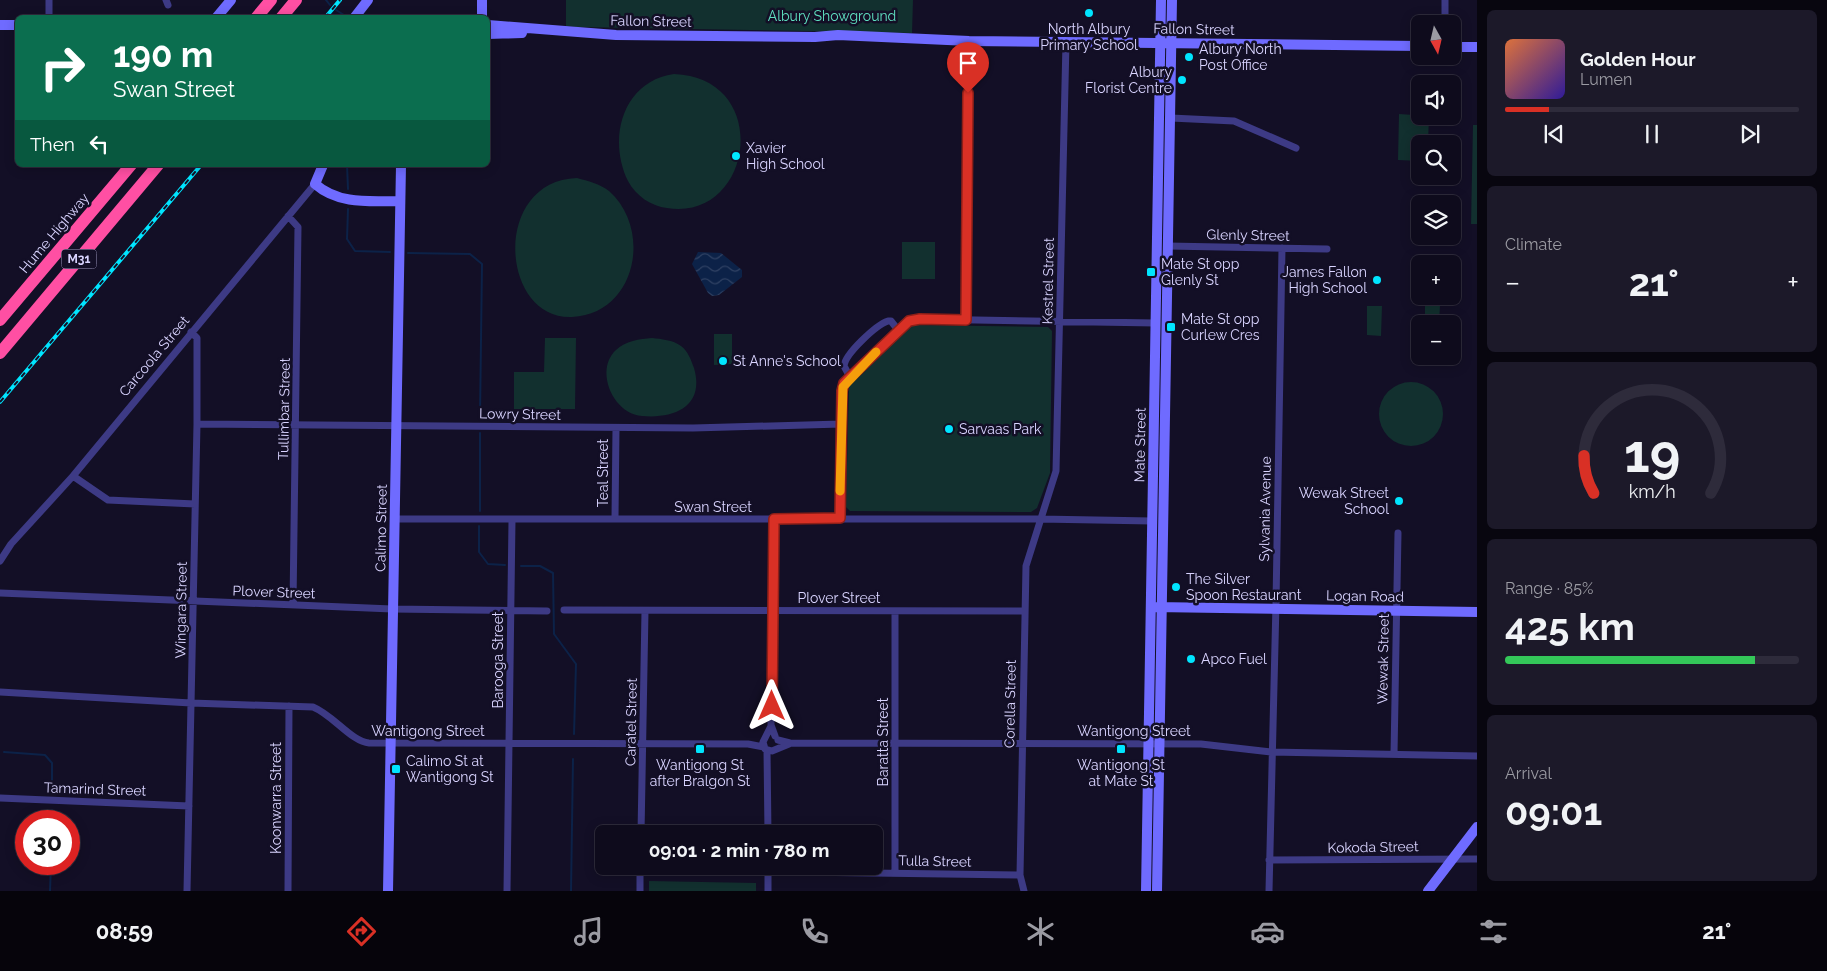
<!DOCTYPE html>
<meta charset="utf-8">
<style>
body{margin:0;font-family:Raleway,sans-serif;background:#1c1929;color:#f1f3f6;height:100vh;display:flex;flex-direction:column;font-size:19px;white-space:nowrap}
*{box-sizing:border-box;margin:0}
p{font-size:16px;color:#9b9ba3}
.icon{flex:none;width:28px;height:28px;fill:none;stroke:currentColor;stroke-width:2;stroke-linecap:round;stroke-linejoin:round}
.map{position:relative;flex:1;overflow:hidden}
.panel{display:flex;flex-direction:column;gap:10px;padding:10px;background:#08060f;width:350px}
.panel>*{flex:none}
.banner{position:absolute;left:15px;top:15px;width:475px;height:152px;border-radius:8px;box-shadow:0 2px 12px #0003,0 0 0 1px #2e2b3b;background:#0b6e4f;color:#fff;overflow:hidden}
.needle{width:32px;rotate:172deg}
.fabs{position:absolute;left:1411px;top:15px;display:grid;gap:10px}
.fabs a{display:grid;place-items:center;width:50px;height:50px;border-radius:8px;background:#0e0b1c;box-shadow:0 2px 12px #0003,0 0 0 1px #2e2b3b;font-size:25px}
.speed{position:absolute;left:15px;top:810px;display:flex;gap:10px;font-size:25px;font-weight:700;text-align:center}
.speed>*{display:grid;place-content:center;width:65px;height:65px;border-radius:50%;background:#0e0b1c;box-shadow:0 2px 12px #0003,0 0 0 1px #2e2b3b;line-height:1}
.speed .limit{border:8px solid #d22;background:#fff;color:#111}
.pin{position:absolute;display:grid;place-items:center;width:42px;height:42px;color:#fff;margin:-51px -21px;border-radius:50% 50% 50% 0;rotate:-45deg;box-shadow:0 0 5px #0007}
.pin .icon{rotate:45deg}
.me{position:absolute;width:55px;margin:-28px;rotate:0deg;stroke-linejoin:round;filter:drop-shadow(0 0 4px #0008)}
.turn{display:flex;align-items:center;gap:18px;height:105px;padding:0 15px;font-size:22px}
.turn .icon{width:65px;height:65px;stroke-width:2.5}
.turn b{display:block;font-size:35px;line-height:42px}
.then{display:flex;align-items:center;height:48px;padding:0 15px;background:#0003;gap:10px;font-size:19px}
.big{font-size:38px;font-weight:700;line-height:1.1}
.panel .tile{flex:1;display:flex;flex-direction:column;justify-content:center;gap:8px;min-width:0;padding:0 18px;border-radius:8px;background:#1c1929}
.panel .dial{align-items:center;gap:0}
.dial svg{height:130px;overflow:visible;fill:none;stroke:#2e2b3b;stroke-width:7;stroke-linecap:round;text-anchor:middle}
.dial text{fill:#f1f3f6;stroke:none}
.song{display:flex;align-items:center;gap:15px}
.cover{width:60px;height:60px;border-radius:8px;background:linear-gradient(135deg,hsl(20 70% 55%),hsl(250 70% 35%))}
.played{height:5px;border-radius:2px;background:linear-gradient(90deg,#d93025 15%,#2e2b3b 15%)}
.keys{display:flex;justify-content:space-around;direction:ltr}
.heat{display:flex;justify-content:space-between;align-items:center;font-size:28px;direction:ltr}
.charge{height:8px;border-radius:4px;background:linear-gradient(90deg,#34c759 85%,#2e2b3b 0)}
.trip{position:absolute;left:595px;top:825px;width:288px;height:50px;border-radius:8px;background:#0e0b1c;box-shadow:0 2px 12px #0003,0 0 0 1px #2e2b3b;font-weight:700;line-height:50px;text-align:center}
.tabs{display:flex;height:80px;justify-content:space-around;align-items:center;background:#06040b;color:#9b9ba3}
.tabs .icon{width:35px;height:35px}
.tabs .on{color:#d93025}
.tabs b{font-size:22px;color:#f1f3f6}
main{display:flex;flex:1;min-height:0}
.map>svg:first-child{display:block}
.green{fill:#12302f}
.water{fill:url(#water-waves)}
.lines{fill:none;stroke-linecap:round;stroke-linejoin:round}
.stream{stroke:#0c2248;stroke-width:2}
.street{stroke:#3d3a85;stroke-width:7}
.secondary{stroke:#6f6bff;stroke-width:10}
.highway{stroke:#ff4fa3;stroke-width:12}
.rail-casing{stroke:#00e5ff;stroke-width:4}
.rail{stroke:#130f26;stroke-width:2;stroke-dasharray:5.5;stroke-linecap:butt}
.route-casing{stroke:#8d1f18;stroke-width:12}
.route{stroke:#d93025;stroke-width:9}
.slow{stroke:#f59e0b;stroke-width:9}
.poi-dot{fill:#00e5ff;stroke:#130f26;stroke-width:2}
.labels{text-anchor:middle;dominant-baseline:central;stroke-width:5;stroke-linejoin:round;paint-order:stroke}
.shield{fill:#130f26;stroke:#9e99be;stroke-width:1}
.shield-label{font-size:12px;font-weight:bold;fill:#d9d4ff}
.park-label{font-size:14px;fill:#5fe0c0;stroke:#130f26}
.street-label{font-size:14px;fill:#d9d4ff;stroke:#130f26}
.poi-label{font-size:14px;fill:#d9d4ff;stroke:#130f26;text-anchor:start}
</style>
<main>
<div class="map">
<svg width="1477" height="891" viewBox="0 0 1477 891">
<defs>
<pattern id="water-waves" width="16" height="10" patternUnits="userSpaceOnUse" patternTransform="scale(1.25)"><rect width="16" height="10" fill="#0c2248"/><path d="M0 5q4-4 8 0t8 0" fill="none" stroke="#2f4163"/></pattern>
</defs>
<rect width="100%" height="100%" fill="#130f26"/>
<path class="green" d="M566 0H913L912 33 576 27 566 26Z
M674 74C774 78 753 222 667 208 651 206 636 196 628 181 607 138 623 81 674 74Z
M1399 114 1429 116 1428 144H1420V161L1398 160Z
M1473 125H1477V224H1471Z
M577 178C588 181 600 184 609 191 653 230 636 314 572 317 500 320 491 181 577 178Z
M902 242H935V279H902Z
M1425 305H1440L1439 324H1425Z
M1367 306H1382L1381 336 1367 335Z
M913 325 1048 327 1052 331 1050 473 1037 508 1031 512 850 511 846 507 849 386Z
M714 334H732V364L714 365Z
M545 338H576L575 409H514V372H544Z
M652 338C661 339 673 340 681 346 688 351 691 360 694 368 705 406 675 419 642 416 613 414 594 370 616 350 625 341 640 339 652 338Z
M1379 414a32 32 0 1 1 64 0a32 32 0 1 1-64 0Z
M649 881 756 883V891H649Z"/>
<path class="water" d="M698 252 721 253 742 270V277L719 295 712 296 708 293 692 264Z"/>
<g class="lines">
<path class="stream" d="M326 0 330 5
M336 10 344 15
M347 165 348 189
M348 209 347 239 355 251 390 252
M408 253 470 254 482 264 480 416
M480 511V433
M479 526V552L488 564 505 565
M521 566H540L553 573 554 634 576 664 574 734
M4 752 45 755 52 763V789
M51 821 52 810
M50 891 51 864
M571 891 573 759"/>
<path class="street" d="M166 0 168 5
M49 18V0
M1445 24V0
M1171 118 1234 121 1296 148
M288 216 298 227 293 605
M1168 246 1327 249
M966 320 969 41
M850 377 844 366C845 354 876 325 888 321H891L898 330
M197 424 693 428 841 424
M73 476 108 500 195 504
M615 518 616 428
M840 518 843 387 852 375 909 321 920 319 1156 323
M394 519H1040L1152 521
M774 519 771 725 775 736
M0 561 11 544 73 476 315 184
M0 593 392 609 547 611
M564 610 1025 611
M0 692 191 703 313 707C333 715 352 742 369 743L748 744 764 747
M771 726 763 742 765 749 772 751 789 744
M778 740 790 743 1201 744 1271 752 1477 756
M767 750 768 834
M1394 754 1398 533
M0 798 189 806
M641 834 645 611
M1269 860 1477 859
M640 867V891
M640 870 1020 875
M895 872V611
M187 891 197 424V338L191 332
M288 891 289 706
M507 891 512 520
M768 891V866
M1024 891 1020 875 1026 566 1056 471 1066 42
M1269 891 1276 603 1282 248"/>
<path class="secondary" d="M482 0V18
M216 18 231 0
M354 18 368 0
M0 25H18
M488 25 616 35 815 37 838 35 969 41 1420 46
M488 34 522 33
M1452 47H1477
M323 165 315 184C339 205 370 201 400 201
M1155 607 1477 612
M388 891 401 165
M1146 891 1161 0
M1157 891 1172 0
M1428 891 1477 827"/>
<path class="highway" d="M256 18 271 0
M281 18 296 0
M0 320 131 165
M0 353 158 165"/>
<defs>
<path id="rail" d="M325 18 340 0
M0 402 201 165"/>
</defs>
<use href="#rail" class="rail-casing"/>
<use href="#rail" class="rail"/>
</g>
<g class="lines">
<defs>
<path id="route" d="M772 706 774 519 840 518 842 391 844 383 909 321 920 319 966 320 968 93"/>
</defs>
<use href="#route" class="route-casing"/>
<use href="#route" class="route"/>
<path class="slow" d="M840 491 843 387 876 352"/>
</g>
<g class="poi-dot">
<circle cx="1089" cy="13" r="5"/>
<circle cx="1189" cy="57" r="5"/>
<circle cx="1182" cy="80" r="5"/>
<circle cx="736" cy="156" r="5"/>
<rect x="1146" y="267" width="10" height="10" rx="2.5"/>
<circle cx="1377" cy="280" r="5"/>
<rect x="1166" y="322" width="10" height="10" rx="2.5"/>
<circle cx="723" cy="361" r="5"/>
<circle cx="949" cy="429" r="5"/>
<circle cx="1399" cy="501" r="5"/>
<circle cx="1176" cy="587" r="5"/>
<circle cx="1191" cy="659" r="5"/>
<rect x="695" y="744" width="10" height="10" rx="2.5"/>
<rect x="1116" y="744" width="10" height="10" rx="2.5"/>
<rect x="391" y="764" width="10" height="10" rx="2.5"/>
</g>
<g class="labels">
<rect class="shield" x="61.5" y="249.5" width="35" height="19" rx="4"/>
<g class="shield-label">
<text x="79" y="259">M31</text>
</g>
<g class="park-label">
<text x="832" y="16">Albury Showground</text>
</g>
<g class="street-label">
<text transform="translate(651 21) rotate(1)">Fallon Street</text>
<text transform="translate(1194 29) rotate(1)">Fallon Street</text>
<text transform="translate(54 233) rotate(-50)">Hume Highway</text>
<text transform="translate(1248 235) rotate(1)">Glenly Street</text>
<text transform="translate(1048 281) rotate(-89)">Kestrel Street</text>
<text transform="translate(154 356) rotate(-50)">Carcoola Street</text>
<text transform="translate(284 409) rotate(-89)">Tullimbar Street</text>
<text transform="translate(520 414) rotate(1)">Lowry Street</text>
<text transform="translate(1140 445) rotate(-89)">Mate Street</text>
<text transform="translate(603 473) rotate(-90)">Teal Street</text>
<text x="713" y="507">Swan Street</text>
<text transform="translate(1265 509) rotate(-89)">Sylvania Avenue</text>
<text transform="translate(381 528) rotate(-89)">Calimo Street</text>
<text transform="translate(274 592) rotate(2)">Plover Street</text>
<text transform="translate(1365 596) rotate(1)">Logan Road</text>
<text x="839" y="598">Plover Street</text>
<text transform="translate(181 610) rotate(-89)">Wingara Street</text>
<text transform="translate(1383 659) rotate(-89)">Wewak Street</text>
<text transform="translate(498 660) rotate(-90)">Barooga Street</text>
<text transform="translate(1010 704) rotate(-89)">Corella Street</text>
<text transform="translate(631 722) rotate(-89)">Caratel Street</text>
<text x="428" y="731">Wantigong Street</text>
<text x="1134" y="731">Wantigong Street</text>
<text transform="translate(883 742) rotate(-90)">Baratta Street</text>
<text transform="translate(95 789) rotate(2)">Tamarind Street</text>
<text transform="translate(276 798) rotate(-90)">Koonwarra Street</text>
<text transform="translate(1373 847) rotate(-1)">Kokoda Street</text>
<text transform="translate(935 861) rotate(1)">Tulla Street</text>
</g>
<g class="poi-label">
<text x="1089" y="29" text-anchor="middle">North Albury<tspan x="1089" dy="16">Primary School</tspan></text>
<text x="1199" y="49">Albury North<tspan x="1199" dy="16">Post Office</tspan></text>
<text x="1172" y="72" text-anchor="end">Albury<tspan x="1172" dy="16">Florist Centre</tspan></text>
<text x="746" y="148">Xavier<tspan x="746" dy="16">High School</tspan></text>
<text x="1161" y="264">Mate St opp<tspan x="1161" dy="16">Glenly St</tspan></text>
<text x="1367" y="272" text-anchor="end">James Fallon<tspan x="1367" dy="16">High School</tspan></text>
<text x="1181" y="319">Mate St opp<tspan x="1181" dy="16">Curlew Cres</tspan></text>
<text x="733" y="361">St Anne's School</text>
<text x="959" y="429">Sarvaas Park</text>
<text x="1389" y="493" text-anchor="end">Wewak Street<tspan x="1389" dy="16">School</tspan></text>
<text x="1186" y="579">The Silver<tspan x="1186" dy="16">Spoon Restaurant</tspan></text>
<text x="1201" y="659">Apco Fuel</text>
<text x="406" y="761">Calimo St at<tspan x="406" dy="16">Wantigong St</tspan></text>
<text x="700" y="765" text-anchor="middle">Wantigong St<tspan x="700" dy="16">after Bralgon St</tspan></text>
<text x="1121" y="765" text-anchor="middle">Wantigong St<tspan x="1121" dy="16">at Mate St</tspan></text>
</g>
</g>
</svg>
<div class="fabs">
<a><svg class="needle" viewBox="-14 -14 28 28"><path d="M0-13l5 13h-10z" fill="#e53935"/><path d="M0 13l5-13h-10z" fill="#9b9ba3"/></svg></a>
<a><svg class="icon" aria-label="sound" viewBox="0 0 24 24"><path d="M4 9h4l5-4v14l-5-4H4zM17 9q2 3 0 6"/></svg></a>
<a><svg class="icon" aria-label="search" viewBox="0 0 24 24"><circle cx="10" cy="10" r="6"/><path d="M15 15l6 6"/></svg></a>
<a><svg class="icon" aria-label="layers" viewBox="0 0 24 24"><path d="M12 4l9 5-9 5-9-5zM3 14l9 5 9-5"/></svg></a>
<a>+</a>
<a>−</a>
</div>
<div class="speed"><div class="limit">30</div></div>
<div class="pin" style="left:968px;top:93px;background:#d93025"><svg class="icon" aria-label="arrive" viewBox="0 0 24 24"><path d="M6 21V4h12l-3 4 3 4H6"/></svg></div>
<svg class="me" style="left:772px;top:706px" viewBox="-20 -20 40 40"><path d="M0-17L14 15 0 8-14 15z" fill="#d93025" stroke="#fff" stroke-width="4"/></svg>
<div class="trip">09:01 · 2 min · 780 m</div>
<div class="banner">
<div class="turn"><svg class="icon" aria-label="right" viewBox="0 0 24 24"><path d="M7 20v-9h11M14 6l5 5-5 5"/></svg><div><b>190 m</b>Swan Street</div></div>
<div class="then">Then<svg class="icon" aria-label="left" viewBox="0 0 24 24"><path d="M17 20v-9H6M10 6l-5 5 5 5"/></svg></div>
</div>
</div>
<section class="panel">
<div class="tile">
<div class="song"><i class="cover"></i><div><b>Golden Hour</b><p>Lumen</p></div></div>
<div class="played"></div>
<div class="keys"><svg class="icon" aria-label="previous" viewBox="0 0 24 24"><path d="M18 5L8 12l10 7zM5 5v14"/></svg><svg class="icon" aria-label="pause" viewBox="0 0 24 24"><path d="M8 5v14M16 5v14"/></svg><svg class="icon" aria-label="next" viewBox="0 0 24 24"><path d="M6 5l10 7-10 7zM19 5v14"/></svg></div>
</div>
<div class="tile"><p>Climate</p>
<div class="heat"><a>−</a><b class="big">21°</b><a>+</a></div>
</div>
<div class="tile dial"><svg viewBox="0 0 100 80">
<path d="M14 69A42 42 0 1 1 86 69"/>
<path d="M14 69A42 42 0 0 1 8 46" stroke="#d93025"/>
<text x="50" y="56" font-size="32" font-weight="700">19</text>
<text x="50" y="72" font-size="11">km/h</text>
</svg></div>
<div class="tile"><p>Range · 85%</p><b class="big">425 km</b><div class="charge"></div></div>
<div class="tile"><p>Arrival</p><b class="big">09:01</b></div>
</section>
</main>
<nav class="tabs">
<b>08:59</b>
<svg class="icon on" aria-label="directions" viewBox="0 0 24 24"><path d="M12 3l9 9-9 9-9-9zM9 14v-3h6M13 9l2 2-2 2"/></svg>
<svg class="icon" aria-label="music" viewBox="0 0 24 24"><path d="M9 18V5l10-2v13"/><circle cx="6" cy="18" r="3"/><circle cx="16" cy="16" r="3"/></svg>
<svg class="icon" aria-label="phone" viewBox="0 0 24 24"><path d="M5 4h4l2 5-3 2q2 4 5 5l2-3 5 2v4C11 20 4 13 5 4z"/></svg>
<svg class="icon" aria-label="climate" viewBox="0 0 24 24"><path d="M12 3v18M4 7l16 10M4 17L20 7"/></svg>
<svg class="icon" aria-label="car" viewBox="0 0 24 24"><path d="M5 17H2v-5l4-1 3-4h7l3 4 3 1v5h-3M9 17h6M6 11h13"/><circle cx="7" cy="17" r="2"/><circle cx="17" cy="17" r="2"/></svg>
<svg class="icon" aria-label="filters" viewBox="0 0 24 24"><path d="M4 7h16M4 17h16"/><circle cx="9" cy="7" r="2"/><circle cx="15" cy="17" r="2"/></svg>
<b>21°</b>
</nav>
